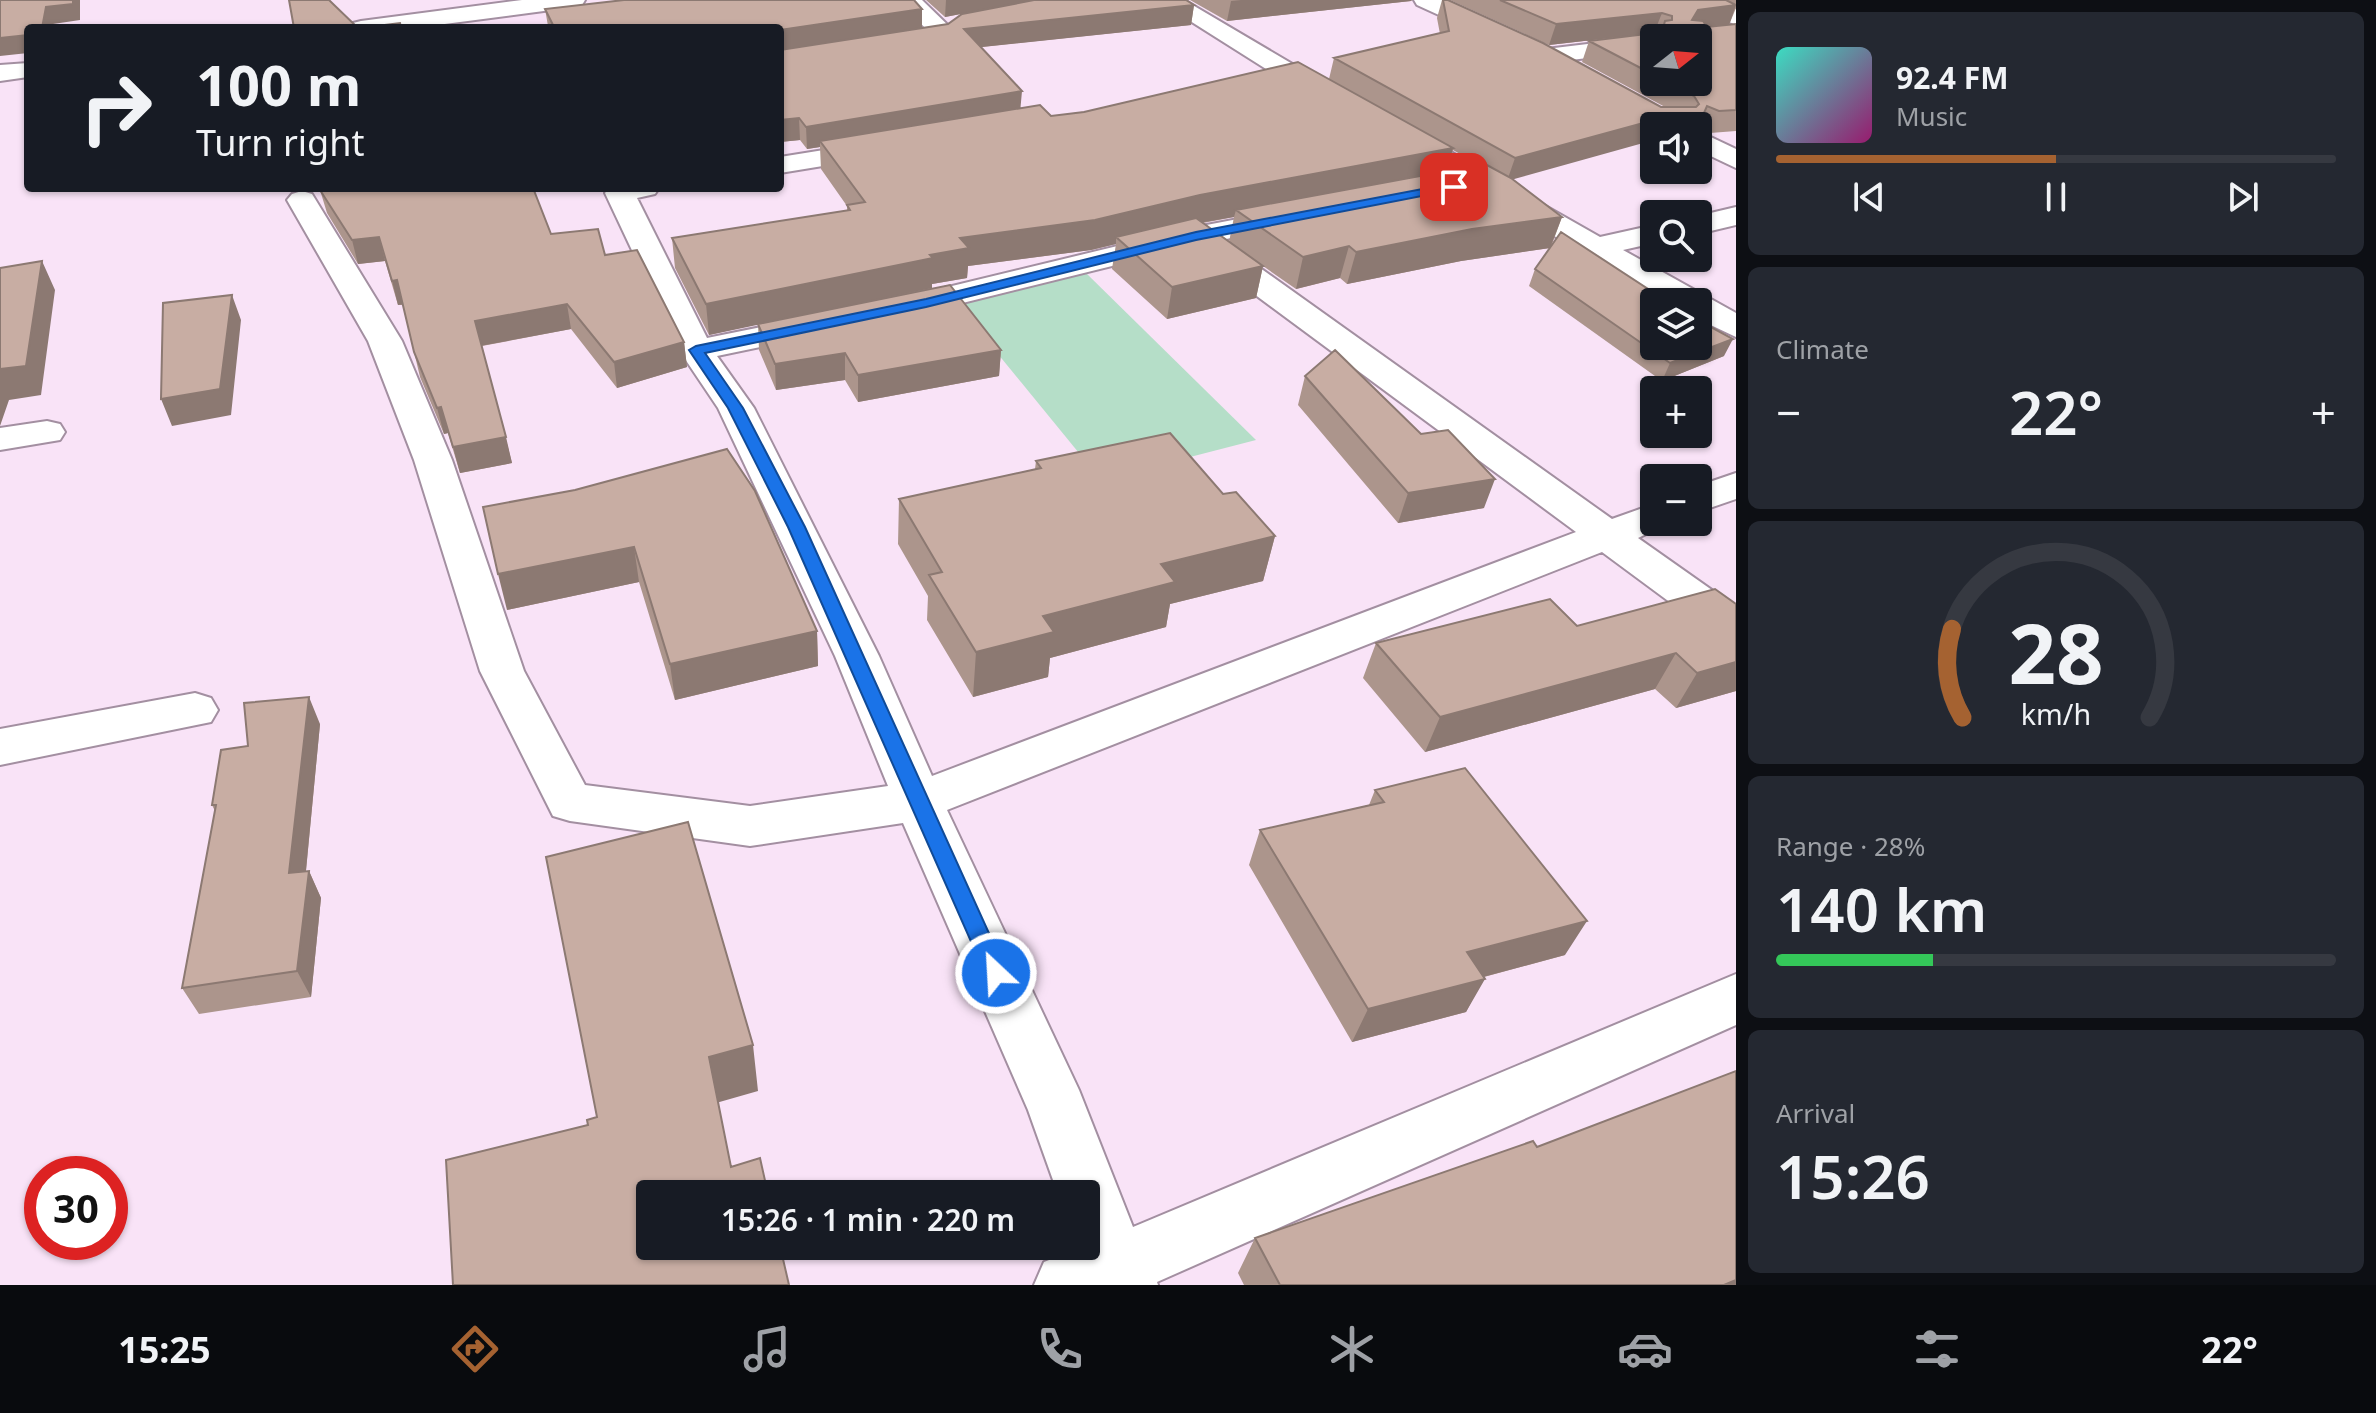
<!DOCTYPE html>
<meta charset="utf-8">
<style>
body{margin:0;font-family:"Noto Sans",sans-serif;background:#242831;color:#f1f3f6;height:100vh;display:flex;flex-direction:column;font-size:30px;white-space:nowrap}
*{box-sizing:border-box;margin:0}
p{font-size:26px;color:#9ea1a6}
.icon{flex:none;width:44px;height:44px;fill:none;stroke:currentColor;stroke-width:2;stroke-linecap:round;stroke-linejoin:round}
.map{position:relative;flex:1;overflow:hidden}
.details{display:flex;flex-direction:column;gap:12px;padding:12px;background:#0d0f14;width:640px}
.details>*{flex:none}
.hud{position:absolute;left:24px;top:24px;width:760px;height:168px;border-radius:8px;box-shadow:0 2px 6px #0004;background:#171b24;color:#f1f3f6;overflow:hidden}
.needle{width:52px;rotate:73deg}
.controls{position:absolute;left:1640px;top:24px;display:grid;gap:16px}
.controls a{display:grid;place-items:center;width:72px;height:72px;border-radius:8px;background:#171b24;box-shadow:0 2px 6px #0004;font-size:40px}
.speed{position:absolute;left:24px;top:1156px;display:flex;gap:16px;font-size:40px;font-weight:700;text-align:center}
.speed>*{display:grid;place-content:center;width:104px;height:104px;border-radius:50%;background:#171b24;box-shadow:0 2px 6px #0004;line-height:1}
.speed .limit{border:12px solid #d22;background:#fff;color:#111}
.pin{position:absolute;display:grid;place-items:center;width:68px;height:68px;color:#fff;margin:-34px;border-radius:16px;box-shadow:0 4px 12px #0006}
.me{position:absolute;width:88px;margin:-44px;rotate:335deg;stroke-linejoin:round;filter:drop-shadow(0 0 6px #0008)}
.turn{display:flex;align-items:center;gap:28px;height:168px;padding:0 40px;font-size:36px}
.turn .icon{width:104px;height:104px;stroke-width:2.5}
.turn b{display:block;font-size:56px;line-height:68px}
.big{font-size:60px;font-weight:600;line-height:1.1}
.details .tile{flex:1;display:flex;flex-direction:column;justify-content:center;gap:12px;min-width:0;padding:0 28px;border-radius:12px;background:#242831}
.details .dial{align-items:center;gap:0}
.dial svg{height:208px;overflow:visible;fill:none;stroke:#363941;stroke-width:7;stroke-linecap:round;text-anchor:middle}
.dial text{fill:#f1f3f6;stroke:none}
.song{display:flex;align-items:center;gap:24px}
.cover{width:96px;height:96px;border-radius:12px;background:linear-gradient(135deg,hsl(170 70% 55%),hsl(320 70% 35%))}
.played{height:8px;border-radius:4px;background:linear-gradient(90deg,#a56231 50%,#363941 50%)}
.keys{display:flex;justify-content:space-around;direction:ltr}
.heat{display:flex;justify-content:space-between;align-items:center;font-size:44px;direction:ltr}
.charge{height:12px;border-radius:6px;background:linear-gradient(90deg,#34c759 28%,#363941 0)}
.trip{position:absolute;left:636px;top:1180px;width:464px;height:80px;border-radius:8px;background:#171b24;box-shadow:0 2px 6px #0004;font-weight:600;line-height:80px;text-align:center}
.tab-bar{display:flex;height:128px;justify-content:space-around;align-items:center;background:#090b0e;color:#9ea1a6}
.tab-bar .icon{width:56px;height:56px}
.tab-bar .on{color:#a56231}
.tab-bar b{font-size:36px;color:#f1f3f6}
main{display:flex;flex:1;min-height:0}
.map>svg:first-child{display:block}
.green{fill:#b5dec8}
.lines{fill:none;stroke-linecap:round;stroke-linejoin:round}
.minor-casing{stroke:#a38fa1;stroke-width:4}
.minor{fill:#fff;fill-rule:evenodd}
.wall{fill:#ac958c;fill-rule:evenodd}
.shaded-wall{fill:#8c7972}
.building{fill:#c8ada3;stroke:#8c7972;stroke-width:2}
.route{fill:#1a73e8;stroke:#114b97;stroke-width:2}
</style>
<main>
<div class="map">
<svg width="1736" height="1285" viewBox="0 0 1736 1285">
<rect width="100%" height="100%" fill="#f9e3f7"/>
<path class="green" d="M1086 273 1256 440 1101 480 957 304Z"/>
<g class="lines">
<defs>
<path id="minor" d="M522 0H585L582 5 574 7 414 28H349L353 23 361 21Z
M898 0H922L958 35 954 40 946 42 780 68V54L928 31Z
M1157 0H1184L1306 72 1310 77 1306 82C1289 87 1268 94 1251 89L1247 84 1251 79 1274 74Z
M1414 0H1444L1503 27 1507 32 1503 37H1487L1417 5Z
M1689 0H1718L1736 9V25L1692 5Z
M1654 36 1663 38H1654V50L1546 63 1537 61 1534 56 1537 51 1546 49Z
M28 63V77L0 81V65Z
M1397 125 1407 127 1600 237 1654 225V243L1623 250 1736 313V337L1698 319V302H1668L1387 139 1383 133 1387 127Z
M1698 131 1736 149V168L1698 150Z
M880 141 890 143 894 149 890 155 780 173V157Z
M609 188H659L655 194 637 198 707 338 815 316 827 319 832 326 827 333 717 356 754 408 879 656 932 776 1576 532 1200 254 1197 245 898 319 886 316 882 309 886 302 1196 227 1291 209 1302 212 1306 218 1302 224 1221 240 1612 519 1654 504V522H1671L1638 538 1736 607V644L1721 640 1602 552 947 810 1079 1090 1133 1227 1736 974V1025L1157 1282 1158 1285H1034L1044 1262 1077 1249 1076 1246H1086V1194H1058L1028 1110 903 823 750 846 570 821 553 816 480 671 414 460 368 341 287 200 292 194 302 191 312 194 402 341 452 460 524 671 585 785 750 806 888 786 835 656 718 408 679 350 605 193Z
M1736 207V225L1698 234V216Z
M47 421 60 424 65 432 60 440 0 450V428Z
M1736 473V499L1698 512V486Z
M195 693 211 698 218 710 211 722 0 765V729Z"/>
</defs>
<use href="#minor" class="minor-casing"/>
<use href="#minor" class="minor"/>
</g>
<path class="wall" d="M926 0H1034L945 17Z
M1190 0H1412L1411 1 1227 21Z
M1442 0H1448L1661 107H1665L1582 62 1589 41 1654 33 1549 45 1450 0H1736V8L1729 25 1736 24V131L1710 133 1698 128V126H1654L1513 179 1562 217 1551 247 1724 356 1662 381 1529 286 1535 269 1550 248 1461 261 1347 284 1340 278 1296 289 1263 266 1256 298 1167 319 1112 269 1116 244 1091 250 968 266 967 278 932 284V288L1001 350 999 376 858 402 845 380 776 390 759 350 758 324 709 335 675 268 672 238 847 211V206L821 169 820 147 807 149 800 140 780 142V28L548 26 545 9H922V28L1194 5 1191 25 981 47 1021 108 1051 116 1329 79 1334 58 1440 34 1437 18ZM1654 38 1698 82H1654ZM1453 150 1471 160 1479 165 1446 171ZM1234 217 1229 242 1203 223Z
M320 190 551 234 605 255 684 342 687 367 617 388 571 329 482 346 512 463 460 473 448 433 444 434 420 377 403 305H398L385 261 358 264 327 213Z
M1305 376 1484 508 1398 523 1298 405Z
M1036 461 1223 494 1275 536 1263 581 1170 604 1166 627 1050 658 1048 677 973 697 927 620 928 596 898 544 899 499 1035 469Z
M575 490 817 631 818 666 675 700 639 582 507 610Z
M1736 604V691L1676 708 1655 689 1425 752 1363 678 1376 643 1577 626Z
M320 724 306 871H309L321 898 311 997 199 1014 182 988 215 811 212 805 248 746Z
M1375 790 1565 955 1484 977 1466 1012 1352 1042 1249 865 1260 830 1369 805Z
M1537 1147 1736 1285H1244L1238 1273 1255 1238Z"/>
<path class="shaded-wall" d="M73 0H80V20L53 24 52 28H42L46 7Z
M946 0H1034L945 17Z
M1241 0H1412L1411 1 1227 21 1231 1Z
M1194 5 1191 25 963 49 964 29Z
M1736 5 1729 25 1690 30 1692 20 1698 10Z
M922 9V29L780 51V30Z
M1662 13 1654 33 1549 45 1556 24Z
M28 35V53L0 56V38Z
M1022 91 1020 113 820 141V147L807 149 806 127Z
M1669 116 1664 126H1654V140L1507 181 1515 158Z
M799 118 800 140 780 142V120Z
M1453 148 1445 177 1236 210 1234 217 1116 237V244L1091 250 968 266 967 278 932 284V288L709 335 706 304 930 255 960 238Z
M1562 217 1550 248 1461 261 1347 284 1356 252 1472 229Z
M379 237 385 261 358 264 352 240Z
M1349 246 1340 278 1296 289 1303 257Z
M42 261 55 290 41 395 9 400 0 426V369Z
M1263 266 1256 298 1167 319 1172 287Z
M397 280 404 304 398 305 392 281Z
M232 295 241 320 231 415 172 426 161 399Z
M567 304 571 329 480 346 475 321Z
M1733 339 1724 356 1662 381 1670 363Z
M684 342 687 367 617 388 614 362Z
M1001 350 999 376 858 402V375Z
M845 353V380L776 390 775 364Z
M441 407 448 433 444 434 437 408Z
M506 437 512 463 460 473 453 447Z
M1495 479 1484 508 1398 523 1408 493Z
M1275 536 1263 581 1170 604 1166 627 1050 658 1048 677 973 697 976 652 1043 616 1161 564Z
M634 547 639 582 507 610 498 574Z
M817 631 818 666 675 700 670 664Z
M1676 653 1655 689 1425 752 1440 717Z
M1736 662V691L1676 708 1697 673Z
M309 697 320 724 303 901 289 873Z
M309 871 321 898 311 997 297 971Z
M1587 921 1565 955 1449 986 1467 952Z
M1485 979 1466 1012 1352 1042 1368 1009Z
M753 1045 758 1091 716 1103 709 1057Z
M1736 1280V1285H1724Z"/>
<path class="building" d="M0 0H73V4L46 7 42 28H28V35L0 38Z
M289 0H329L358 28H294Z
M624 0H914L922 9 780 30V28H528L553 25 545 9Z
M1034 0H1186L1194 5 964 29 1022 91 806 127 799 118 780 120V50L948 24 962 14Z
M1443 0H1448L1543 43 1661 107H1696L1699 104 1694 96 1668 82H1698V38H1654V75L1589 41 1662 32 1665 21 1672 20V16L1662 13 1556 24 1500 0H1726L1736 5 1698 10 1692 20 1703 21 1707 27 1736 24V110L1719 111 1707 106 1704 113 1669 116 1515 158 1334 58 1449 31Z
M400 23 401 28H360Z
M1298 62 1453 148 1200 195 1095 220 960 238 969 248 930 255 933 258 706 304 672 238 850 210 847 205 865 202 820 141 1040 105 1051 116 1084 112Z
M1485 164 1511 178 1562 217 1472 229 1356 252 1349 246 1303 257 1236 210Z
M320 188H533L551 234 598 229 605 255 637 250 684 342 614 362 567 304 475 321 506 437 453 447 441 407 437 408 414 352 397 280 392 281 379 237 352 240 320 190Z
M1196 218 1263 266 1172 287 1116 237Z
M1561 232 1668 302H1654V346H1698V320L1733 339 1670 363 1535 269Z
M42 261 26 366 0 369V268Z
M950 285 1001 350 858 375 845 353 775 364 758 324Z
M232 295 220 389 161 399 163 303Z
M1335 350 1421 434 1448 430 1495 479 1408 493 1305 376Z
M1170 433 1223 494 1236 492 1275 536 1161 564 1175 582 1043 616 1054 632 976 652 929 575 942 572 899 499 1041 468 1036 461Z
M727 449 755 491 817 631 670 664 634 547 498 574 483 507 575 490Z
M1715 589 1736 604V662L1697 673 1676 653 1440 717 1376 643 1550 599 1577 626Z
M309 697 289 873 309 871 297 971 182 988 216 805H212L221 750 248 746 244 703Z
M1465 768 1587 921 1467 952 1485 979 1368 1009 1260 830 1384 802 1375 790Z
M688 822 753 1045 709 1057 731 1167 760 1158 768 1194H650V1246H780L789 1285H453L446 1160 588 1125 587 1120 597 1117 546 857Z
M1736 1071V1280L1724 1285H1280L1255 1238 1533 1141 1537 1147Z"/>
<path class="route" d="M1454 183 1458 184V189L1196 240 926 307 705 353 743 408 805 527 1007 973 1004 980 996 983 988 980 788 527 728 408 689 350 696 346 926 299 1196 232Z"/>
</svg>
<div class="controls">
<a><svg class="needle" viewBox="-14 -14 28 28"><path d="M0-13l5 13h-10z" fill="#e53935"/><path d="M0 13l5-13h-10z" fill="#9ea1a6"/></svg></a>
<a><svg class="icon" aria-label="sound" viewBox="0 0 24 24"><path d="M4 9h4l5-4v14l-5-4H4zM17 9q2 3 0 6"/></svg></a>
<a><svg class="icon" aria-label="search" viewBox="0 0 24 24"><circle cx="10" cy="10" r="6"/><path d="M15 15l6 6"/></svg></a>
<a><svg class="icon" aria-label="layers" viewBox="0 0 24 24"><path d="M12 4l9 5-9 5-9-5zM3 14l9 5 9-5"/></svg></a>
<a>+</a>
<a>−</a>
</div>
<div class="speed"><div class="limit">30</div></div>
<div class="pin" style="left:1454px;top:187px;background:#d93025"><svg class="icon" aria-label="arrive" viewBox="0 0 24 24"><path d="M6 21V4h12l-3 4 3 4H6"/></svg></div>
<svg class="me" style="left:996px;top:973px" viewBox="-20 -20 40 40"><circle r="17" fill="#1a73e8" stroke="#fff" stroke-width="3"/><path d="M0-11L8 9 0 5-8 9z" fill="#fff"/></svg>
<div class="trip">15:26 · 1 min · 220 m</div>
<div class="hud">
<div class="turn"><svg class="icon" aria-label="right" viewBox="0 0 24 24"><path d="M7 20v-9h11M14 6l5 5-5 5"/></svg><div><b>100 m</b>Turn right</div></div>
</div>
</div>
<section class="details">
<div class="tile">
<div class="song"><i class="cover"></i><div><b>92.4 FM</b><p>Music</p></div></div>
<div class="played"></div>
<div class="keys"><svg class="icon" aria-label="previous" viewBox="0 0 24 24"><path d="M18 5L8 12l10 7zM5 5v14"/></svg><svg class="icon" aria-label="pause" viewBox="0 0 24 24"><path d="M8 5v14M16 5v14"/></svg><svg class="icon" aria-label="next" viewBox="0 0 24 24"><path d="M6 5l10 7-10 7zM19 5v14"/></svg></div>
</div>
<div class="tile"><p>Climate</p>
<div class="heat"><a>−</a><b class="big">22°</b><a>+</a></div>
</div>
<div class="tile dial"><svg viewBox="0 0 100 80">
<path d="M14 69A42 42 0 1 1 86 69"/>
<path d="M14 69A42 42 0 0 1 10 35" stroke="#a56231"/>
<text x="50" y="56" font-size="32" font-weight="700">28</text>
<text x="50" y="72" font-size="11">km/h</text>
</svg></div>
<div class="tile"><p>Range · 28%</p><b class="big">140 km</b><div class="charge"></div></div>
<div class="tile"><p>Arrival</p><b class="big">15:26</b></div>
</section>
</main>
<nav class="tab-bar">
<b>15:25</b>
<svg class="icon on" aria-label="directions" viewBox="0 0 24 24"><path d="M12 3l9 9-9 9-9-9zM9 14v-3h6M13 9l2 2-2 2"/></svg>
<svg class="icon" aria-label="music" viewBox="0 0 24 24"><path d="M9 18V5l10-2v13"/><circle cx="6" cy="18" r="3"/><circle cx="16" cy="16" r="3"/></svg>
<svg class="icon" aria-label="phone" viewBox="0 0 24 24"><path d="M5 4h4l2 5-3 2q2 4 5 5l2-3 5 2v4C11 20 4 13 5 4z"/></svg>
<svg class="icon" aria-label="climate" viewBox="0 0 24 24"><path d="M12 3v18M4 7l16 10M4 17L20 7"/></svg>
<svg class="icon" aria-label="car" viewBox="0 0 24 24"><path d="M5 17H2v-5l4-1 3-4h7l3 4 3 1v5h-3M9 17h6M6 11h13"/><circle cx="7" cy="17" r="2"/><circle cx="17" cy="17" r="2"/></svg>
<svg class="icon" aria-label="filters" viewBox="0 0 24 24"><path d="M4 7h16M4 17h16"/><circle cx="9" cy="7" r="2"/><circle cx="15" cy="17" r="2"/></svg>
<b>22°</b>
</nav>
